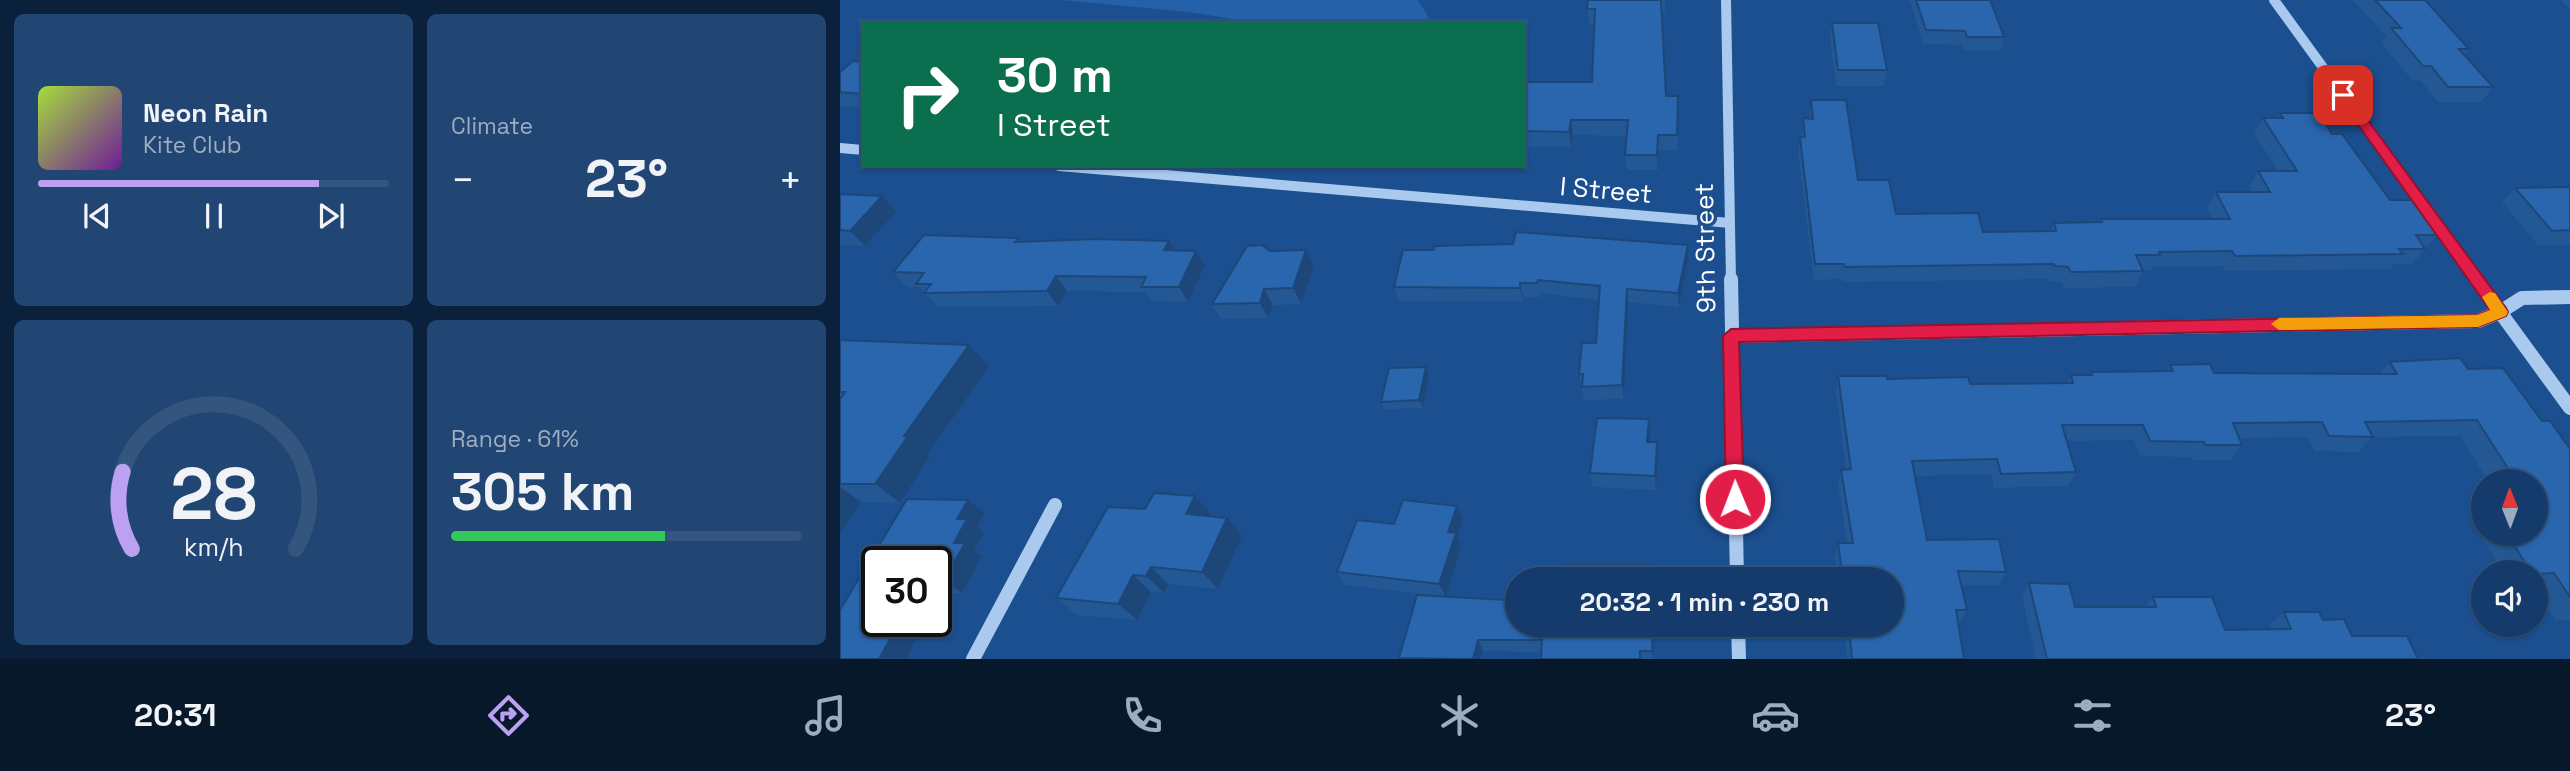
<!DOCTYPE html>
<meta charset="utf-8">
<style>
body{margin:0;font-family:"Space Grotesk",sans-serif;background:#214673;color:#f1f3f6;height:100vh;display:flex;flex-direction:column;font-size:26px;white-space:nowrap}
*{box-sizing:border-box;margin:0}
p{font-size:23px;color:#9dadc1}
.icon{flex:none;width:38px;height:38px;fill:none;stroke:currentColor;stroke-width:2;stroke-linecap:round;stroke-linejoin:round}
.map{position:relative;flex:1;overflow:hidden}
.drawer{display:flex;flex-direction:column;gap:14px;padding:14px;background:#0b203b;width:840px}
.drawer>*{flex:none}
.guide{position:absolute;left:21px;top:21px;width:665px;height:147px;border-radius:0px;box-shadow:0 2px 5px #0004,0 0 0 2px #33557e;background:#0b6e4f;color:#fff;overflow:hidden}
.needle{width:46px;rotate:359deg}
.controls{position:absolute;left:1631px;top:469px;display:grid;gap:14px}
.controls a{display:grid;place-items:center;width:77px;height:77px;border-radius:50%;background:#143b6b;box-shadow:0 2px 5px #0004,0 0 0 2px #33557e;font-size:35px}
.speed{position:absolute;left:21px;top:546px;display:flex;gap:14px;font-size:35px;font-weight:700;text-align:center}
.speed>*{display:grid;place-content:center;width:91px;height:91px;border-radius:50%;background:#143b6b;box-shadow:0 2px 5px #0004,0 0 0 2px #33557e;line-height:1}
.speed .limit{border:4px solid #111;border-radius:10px;background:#fff;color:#111}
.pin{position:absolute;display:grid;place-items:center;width:60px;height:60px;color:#fff;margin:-30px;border-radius:14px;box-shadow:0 4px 10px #0006}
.me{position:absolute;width:77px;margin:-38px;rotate:359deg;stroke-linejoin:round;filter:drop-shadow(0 0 5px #0008)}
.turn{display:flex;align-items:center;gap:24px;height:147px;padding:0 21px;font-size:32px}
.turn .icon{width:91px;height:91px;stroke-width:2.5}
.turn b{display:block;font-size:49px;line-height:60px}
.big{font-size:52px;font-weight:600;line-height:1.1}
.drawer .tile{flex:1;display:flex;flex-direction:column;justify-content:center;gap:10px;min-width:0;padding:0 24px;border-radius:10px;background:#214673}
.drawer .dial{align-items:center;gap:0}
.dial svg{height:182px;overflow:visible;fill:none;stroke:#33557e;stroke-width:7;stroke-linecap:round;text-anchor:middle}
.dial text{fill:#f1f3f6;stroke:none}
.song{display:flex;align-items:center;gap:21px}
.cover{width:84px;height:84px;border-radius:10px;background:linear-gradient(135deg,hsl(80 70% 55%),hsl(280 70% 35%))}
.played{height:7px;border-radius:4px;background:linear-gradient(90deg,#bca0f2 80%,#33557e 80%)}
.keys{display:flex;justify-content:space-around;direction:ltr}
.heat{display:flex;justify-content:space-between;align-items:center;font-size:38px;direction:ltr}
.charge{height:10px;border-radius:5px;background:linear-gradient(90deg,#34c759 61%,#33557e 0)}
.drawer .tiles{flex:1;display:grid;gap:14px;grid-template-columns:repeat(2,1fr)}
.trip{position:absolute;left:665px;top:567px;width:399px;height:70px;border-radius:35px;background:#143b6b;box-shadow:0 2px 5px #0004,0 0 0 2px #33557e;font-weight:600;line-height:70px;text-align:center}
.tab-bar{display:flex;height:112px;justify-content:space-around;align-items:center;background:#08182b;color:#9dadc1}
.tab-bar .icon{width:49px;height:49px}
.tab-bar .selected{color:#bca0f2}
.tab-bar b{font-size:32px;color:#f1f3f6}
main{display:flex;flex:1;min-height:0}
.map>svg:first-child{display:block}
.green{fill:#2461a8}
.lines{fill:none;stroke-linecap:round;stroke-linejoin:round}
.minor-far1{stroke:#a9c9ee;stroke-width:10}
.minor{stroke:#a9c9ee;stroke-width:14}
.wall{fill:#245895}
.shaded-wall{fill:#1d4779}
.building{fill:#2a66ad;stroke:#1d4779;stroke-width:2}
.route{fill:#e11d48;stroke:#92132f;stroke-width:2}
.slow{fill:#f59e0b}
.labels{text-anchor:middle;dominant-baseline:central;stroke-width:7;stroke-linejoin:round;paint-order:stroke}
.street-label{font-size:26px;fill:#fff;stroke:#1b4f8f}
</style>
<main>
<section class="drawer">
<div class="tiles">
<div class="tile">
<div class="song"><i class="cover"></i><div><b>Neon Rain</b><p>Kite Club</p></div></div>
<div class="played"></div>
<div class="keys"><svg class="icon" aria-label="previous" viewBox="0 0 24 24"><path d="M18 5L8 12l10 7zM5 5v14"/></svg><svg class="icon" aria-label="pause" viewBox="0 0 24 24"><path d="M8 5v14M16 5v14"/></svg><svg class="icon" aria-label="next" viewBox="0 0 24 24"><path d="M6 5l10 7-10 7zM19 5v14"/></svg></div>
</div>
<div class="tile"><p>Climate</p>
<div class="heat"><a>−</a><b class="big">23°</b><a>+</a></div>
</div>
<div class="tile dial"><svg viewBox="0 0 100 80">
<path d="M14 69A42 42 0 1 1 86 69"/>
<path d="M14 69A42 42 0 0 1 10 35" stroke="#bca0f2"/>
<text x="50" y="56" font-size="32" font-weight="700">28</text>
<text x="50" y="72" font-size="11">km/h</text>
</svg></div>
<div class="tile"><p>Range · 61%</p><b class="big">305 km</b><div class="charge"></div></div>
</div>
</section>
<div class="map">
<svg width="1730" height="659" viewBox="0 0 1730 659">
<rect width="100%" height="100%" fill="#1b4f8f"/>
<path class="green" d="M220 0H578L592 23H419L349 12Z"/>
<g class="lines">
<path class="minor-far1" d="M886 0 891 281
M1434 0 1638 281
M0 148 23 150
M219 166 890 223"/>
<path class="minor" d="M891 279 897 579
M1636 279 1730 408
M891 336 1638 321 1660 312 1682 298 1730 297
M898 625 899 659
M133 659 215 505"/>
</g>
<path class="wall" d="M748 0H825V13H822L826 96H838V150H818V170H787L785 155 787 136 733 135 731 147H684V82H752L754 24H749L747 9Z
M1070 0H1150L1164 37 1160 51H1124L1122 45 1083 44Z
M1513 0H1585L1629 49 1625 56 1653 87 1641 102H1598L1581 81H1573L1541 43 1546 36Z
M1721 0H1730V9Z
M992 23 1047 70 1044 86H996L990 38Z
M23 62V107L0 106V72Z
M971 100 1018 180 1056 214 1143 232 1211 231 1214 223 1259 222 1261 219H1373L1367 208 1376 192H1412L1409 187 1418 171H1438L1414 133 1423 118H1437L1440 113 1492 134 1550 200 1597 235 1572 264H1554L1550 269 1386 271 1383 266 1314 267 1312 270 1303 271 1295 287 1224 288 1222 282 1209 281 1208 279 1002 282V279L974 280 958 152 960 137H962L963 118 969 119Z
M1730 187V245H1698L1662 202 1675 188Z
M0 194 42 196 56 212 25 246 0 245Z
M178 238 181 242 334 251 365 265 348 302 311 301 305 292 227 291 218 306 98 307 79 287H67L53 272Z
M466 250 474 266 461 304 433 305 428 318 381 319 372 304 430 251Z
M848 259 839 307 788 302 784 399 744 400 739 374 756 343 759 300 700 293V297H683V301H559L554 287Z
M0 340 149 366 88 454 90 456 60 503 21 502 0 533Z
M1550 362 1628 369 1702 421 1730 449V620H1715L1696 590V572H1663L1640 535 1643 532V534H1696V481H1648L1620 436 1532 437 1518 452 1475 451 1468 437 1399 438 1402 445 1390 460H1354L1352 457 1300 456 1294 440 1226 441 1236 472 1228 486 1154 488 1151 474 1075 476 1087 540 1166 572 1159 585H1121L1127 610 1120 623H1118L1124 659H1007L1004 625H1052V579H998L995 557 998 543H1007L998 484 1001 470H1006L996 392 998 376 1130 384 1226 383 1231 375H1249L1251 372 1327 371 1330 365 1374 373 1539 374Z
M586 367 589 375 583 408 545 409 541 402Z
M810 434 809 442 818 456 816 490 753 487 750 473Z
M355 496 371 514 370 516 402 536 378 589 328 584 324 593 311 592 297 620 237 615 216 598 305 509Z
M67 499 128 500 145 513 137 527 144 533 134 550 142 556 122 593H109L96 616V562H37V621H86L66 659H0V610Z
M617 506 623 519 617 536 621 546 606 596 677 625H824L823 636H814L813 659H701V652L643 651 641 659H559V658L601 596 505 585 497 572 554 524Z
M1189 583 1235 607H1304L1313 597 1385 630H1432L1430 624 1444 612 1483 620 1512 636 1578 659H1196L1182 596Z"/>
<path class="shaded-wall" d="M731 120 733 135 731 147 729 132Z
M818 135V170L817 155Z
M42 196 56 212 25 246 10 231Z
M329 241 338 256 324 250Z
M848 245V259L839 307 838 293Z
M466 250 474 266 461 304 453 288Z
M356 251 365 265 348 302 339 287Z
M216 276 227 291 218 306 207 291Z
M680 283 683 297V301L680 288Z
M424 289 433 305 428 318 420 303Z
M787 289 788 302 784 399 782 385Z
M129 345 149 366 88 454 90 456 60 503 35 484 64 436Z
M586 367 589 375 583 408 579 400Z
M809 419 810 434 809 456 807 442Z
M817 442 818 456 816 490 815 476Z
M0 487 21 502 0 533Z
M355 496 371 514 362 533 346 514Z
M128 500 145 513 137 527 144 533 134 550 142 556 122 593 104 580 114 543 117 519Z
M617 506 623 519 617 536 621 546 606 597 599 584 608 532Z
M387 518 402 536 378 589 362 572Z
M311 567 328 584 324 593 306 576Z
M293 575 311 592 297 620 278 604Z
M96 584 109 593 96 616Z
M60 621H86L66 659H39Z
M813 625 814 636 813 659 812 651Z
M638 640 643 651 641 659H633Z"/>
<path class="building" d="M748 0H821L826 96H838L837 135H818L817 155H785L788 120H731L729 132 684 131V82H752L755 9H747Z
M1076 0H1150L1164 37H1127L1125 31 1086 30Z
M1535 0H1585L1629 49H1619L1653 87H1608L1591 66H1583L1551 28H1561Z
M992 23H1038L1047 70H998Z
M13 61 23 62V94L0 92V72Z
M971 100H1006L1018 180H1049L1056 214 1138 213 1143 232 1216 231 1214 223 1262 222 1261 219H1390L1376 192H1430L1418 171H1457L1423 118H1443L1440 113H1478L1492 134H1502L1550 200H1573L1597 235H1576L1585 249H1559L1563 254 1395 256 1392 251 1319 252 1320 255H1296L1303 271 1231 272 1228 267 1215 266 1214 264 1005 267 1004 264H975L960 137H965L963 118 973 119Z
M1730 187V230L1712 231 1675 188Z
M0 194 42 196 10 231 0 230Z
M676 232 848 245 838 293 787 289 782 385 742 387 743 374H739L742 343H756L760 286 698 280 697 283H680V288L554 287 563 250H594L595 246 673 244Z
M84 235 178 238 175 242 257 239 329 241 324 250 356 251 339 287H301L306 277 216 276 207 291 84 293 91 284H76L84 273 53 272Z
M422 245 430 251 466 250 453 288 424 289 420 303 372 304 407 246Z
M0 340 129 345 64 436H68L35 484H0V399L5 392H0Z
M1620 358 1628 369 1663 368 1702 421H1710L1730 449V597L1714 573 1696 574V572H1691L1667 534H1696V520H1700L1696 513V481H1676L1637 420 1525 422 1533 437 1489 436 1482 422 1393 423 1402 445H1365L1364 442 1310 441 1303 425H1222L1236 472 1161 474 1157 459 1072 461 1087 540 1159 539 1166 572 1118 571 1127 610H1116L1124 659H1012L1009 625H1052V579H1003L998 543H1013L1001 470 1011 469 998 376H1047V379L1128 377 1130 384 1233 383 1231 375H1252L1251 372 1333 371 1330 365 1370 364 1374 373 1557 374 1550 362Z
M586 367 579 400 541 402 549 368Z
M757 418 809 419 807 442H817L815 476 750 473Z
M314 493 355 496 346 514 387 518 362 572 311 567 306 576 293 575 278 604 216 598 268 507 305 509Z
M67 499 128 500 117 519H127L114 543H125L104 580H96V562H37V621H60L39 659H0V610Z
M563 500 617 506 608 532 616 533 599 584 497 572 517 520 554 524Z
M720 565H816V579H718Z
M1189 583 1229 584 1235 607H1316L1313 597H1372L1385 630 1451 629 1444 612H1479L1483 620 1504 619 1512 636H1567L1578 659H1207Z
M577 595 666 600V597H677V625H813L812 651H800V659H701L702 640H638L633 659 559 658Z"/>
<path class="route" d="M1503 91 1507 92 1666 308 1668 312 1666 316 1638 327 899 342 904 499 902 505 895 507 889 505 886 499 883 336 891 329 1637 315 1650 310 1497 95Z"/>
<path class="slow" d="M1650 292 1655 293 1668 312 1666 316 1638 327 1439 330 1431 324 1439 318 1637 315 1650 310 1642 297Z"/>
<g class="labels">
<g class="street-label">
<text transform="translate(766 190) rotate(5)">I Street</text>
<text transform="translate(865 248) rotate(-91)">9th Street</text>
</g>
</g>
</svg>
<div class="controls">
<a><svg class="needle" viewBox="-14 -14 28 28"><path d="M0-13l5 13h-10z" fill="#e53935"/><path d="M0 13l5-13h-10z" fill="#9dadc1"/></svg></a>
<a><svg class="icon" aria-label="sound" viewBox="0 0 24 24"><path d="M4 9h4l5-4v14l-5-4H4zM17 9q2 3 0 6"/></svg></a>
</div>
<div class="speed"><div class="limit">30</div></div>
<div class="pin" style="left:1503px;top:95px;background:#d93025"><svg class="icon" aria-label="arrive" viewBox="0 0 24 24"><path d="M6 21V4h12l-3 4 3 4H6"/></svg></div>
<svg class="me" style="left:895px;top:499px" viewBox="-20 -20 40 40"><circle r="17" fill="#e11d48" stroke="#fff" stroke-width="3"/><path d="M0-11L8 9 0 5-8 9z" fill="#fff"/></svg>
<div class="trip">20:32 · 1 min · 230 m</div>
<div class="guide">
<div class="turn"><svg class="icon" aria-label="right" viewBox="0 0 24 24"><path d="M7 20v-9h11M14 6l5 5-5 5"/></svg><div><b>30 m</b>I Street</div></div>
</div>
</div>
</main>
<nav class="tab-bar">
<b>20:31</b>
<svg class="icon selected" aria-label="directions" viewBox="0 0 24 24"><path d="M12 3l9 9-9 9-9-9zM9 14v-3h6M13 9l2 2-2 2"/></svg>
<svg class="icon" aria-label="music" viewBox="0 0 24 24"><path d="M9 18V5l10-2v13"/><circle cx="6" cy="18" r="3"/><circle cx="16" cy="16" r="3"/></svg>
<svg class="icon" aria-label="phone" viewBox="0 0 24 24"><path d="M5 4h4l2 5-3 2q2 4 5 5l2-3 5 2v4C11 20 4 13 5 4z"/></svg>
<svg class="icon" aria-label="climate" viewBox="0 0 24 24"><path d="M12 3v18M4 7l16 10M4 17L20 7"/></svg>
<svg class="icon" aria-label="car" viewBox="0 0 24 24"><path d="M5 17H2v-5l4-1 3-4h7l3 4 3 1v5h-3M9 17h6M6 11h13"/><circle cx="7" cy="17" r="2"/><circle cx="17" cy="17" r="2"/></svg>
<svg class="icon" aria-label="filters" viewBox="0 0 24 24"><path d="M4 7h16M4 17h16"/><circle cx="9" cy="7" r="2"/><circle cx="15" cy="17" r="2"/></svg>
<b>23°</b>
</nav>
